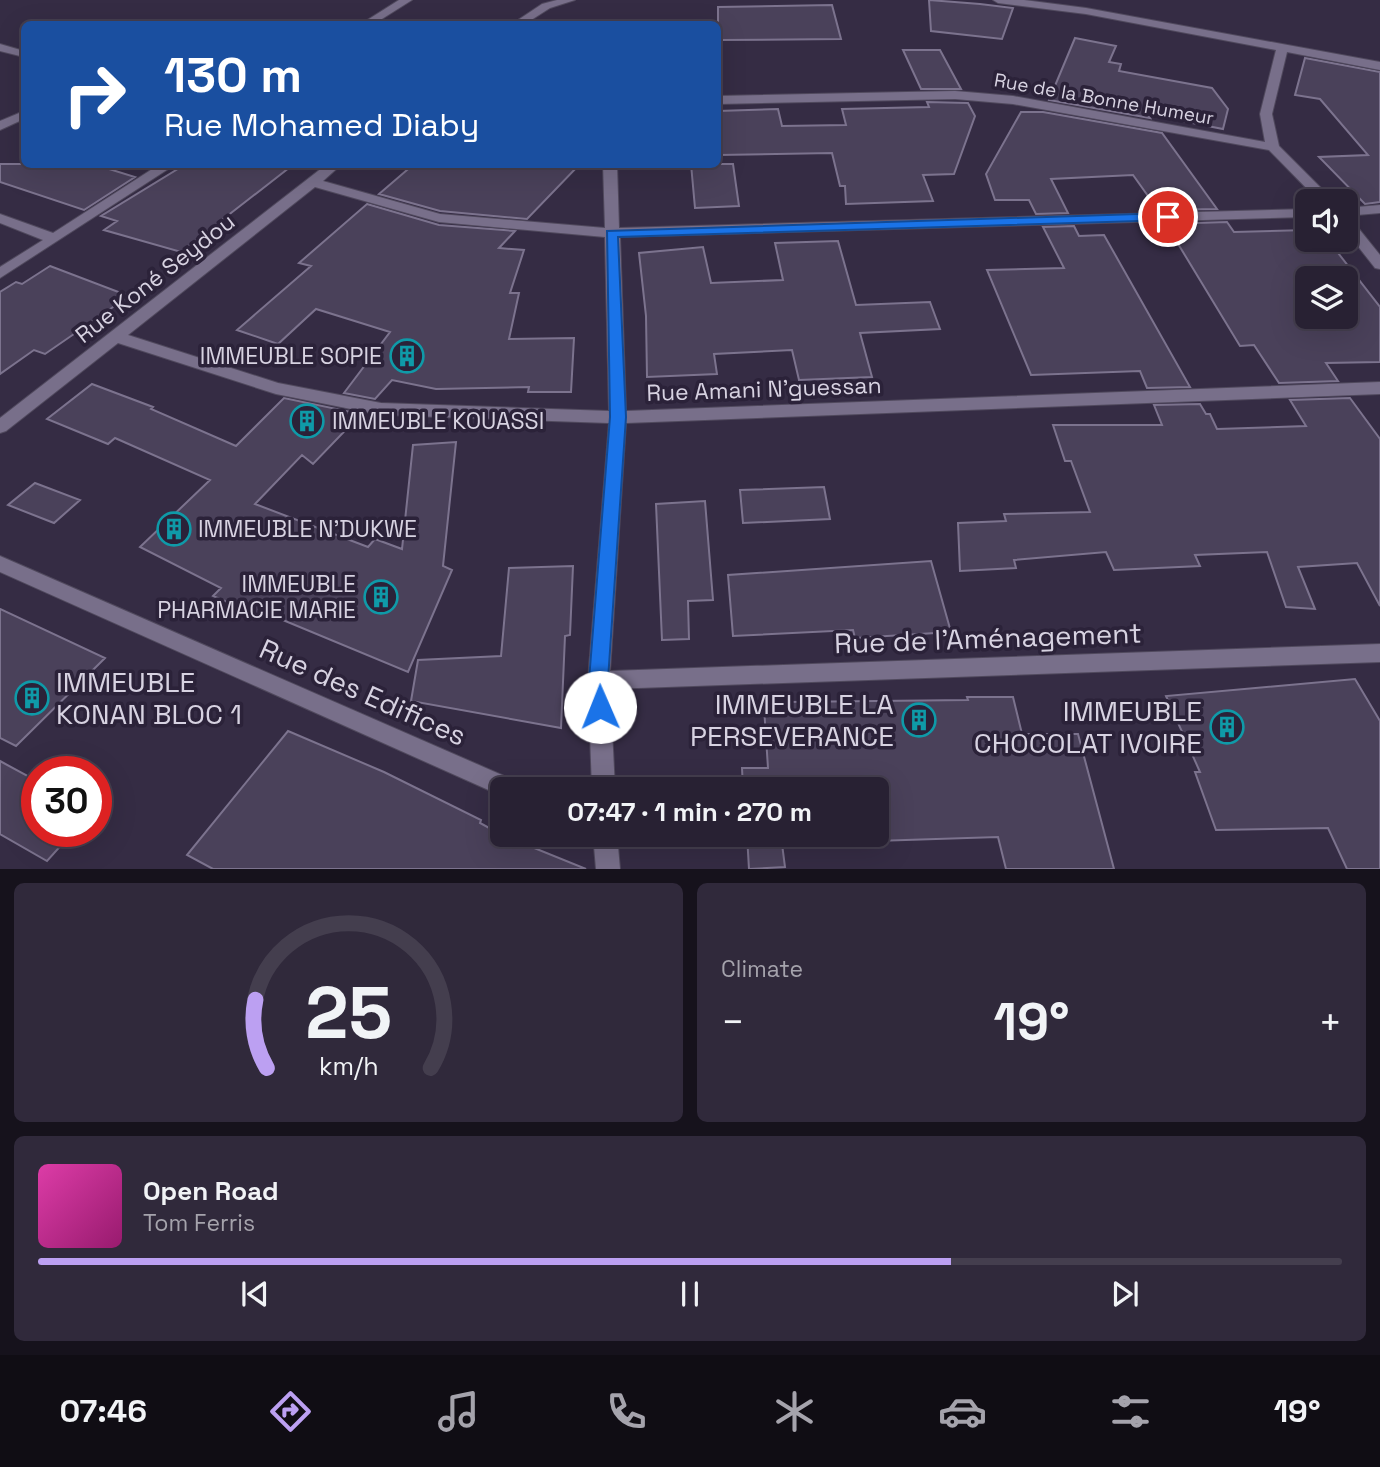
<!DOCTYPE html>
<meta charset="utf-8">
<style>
body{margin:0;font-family:"Space Grotesk",sans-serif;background:#30293b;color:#f1f3f6;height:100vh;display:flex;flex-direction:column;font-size:26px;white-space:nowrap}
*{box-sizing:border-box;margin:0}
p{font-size:23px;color:#a5a3ac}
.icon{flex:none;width:38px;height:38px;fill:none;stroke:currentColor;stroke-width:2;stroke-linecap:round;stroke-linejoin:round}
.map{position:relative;height:869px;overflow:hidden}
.panel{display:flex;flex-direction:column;gap:14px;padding:14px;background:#16121c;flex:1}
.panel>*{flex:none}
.top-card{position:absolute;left:21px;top:21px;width:700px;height:147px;border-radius:10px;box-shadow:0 7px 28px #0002,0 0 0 2px #443e4e;background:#1a4fa0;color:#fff;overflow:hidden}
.controls{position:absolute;left:1295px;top:189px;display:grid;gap:14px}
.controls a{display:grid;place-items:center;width:63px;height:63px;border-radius:10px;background:#282133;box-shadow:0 7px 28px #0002,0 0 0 2px #443e4e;font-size:35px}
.speed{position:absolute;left:21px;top:756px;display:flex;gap:14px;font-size:35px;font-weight:700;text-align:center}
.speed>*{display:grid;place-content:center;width:91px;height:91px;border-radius:50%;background:#282133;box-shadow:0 7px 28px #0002,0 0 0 2px #443e4e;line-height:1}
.speed .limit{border:10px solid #d22;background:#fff;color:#111}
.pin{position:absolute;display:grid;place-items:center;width:60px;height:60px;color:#fff;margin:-30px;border:4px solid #fff;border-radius:50%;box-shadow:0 2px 7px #0007}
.me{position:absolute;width:77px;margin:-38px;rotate:359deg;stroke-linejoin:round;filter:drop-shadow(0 0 5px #0008)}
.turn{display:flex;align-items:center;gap:24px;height:147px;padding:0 28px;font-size:32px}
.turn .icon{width:91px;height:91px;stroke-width:2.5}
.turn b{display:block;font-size:49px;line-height:60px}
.big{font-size:52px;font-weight:700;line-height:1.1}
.panel .tile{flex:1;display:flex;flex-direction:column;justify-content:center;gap:10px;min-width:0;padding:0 24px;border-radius:10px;background:#30293b}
.panel .dial{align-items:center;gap:0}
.dial svg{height:182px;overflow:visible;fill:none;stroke:#443e4e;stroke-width:7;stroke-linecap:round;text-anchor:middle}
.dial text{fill:#f1f3f6;stroke:none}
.song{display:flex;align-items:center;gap:21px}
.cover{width:84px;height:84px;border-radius:10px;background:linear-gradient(135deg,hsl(320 70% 55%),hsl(320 70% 35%))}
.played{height:7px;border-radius:4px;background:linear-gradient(90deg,#bca0f2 70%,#443e4e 70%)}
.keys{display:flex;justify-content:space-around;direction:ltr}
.heat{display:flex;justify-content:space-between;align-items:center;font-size:38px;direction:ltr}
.panel .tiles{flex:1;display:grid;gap:14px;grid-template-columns:1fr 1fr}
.tile:last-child{grid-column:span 2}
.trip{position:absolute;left:490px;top:777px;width:399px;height:70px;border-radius:10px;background:#282133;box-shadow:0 7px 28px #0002,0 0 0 2px #443e4e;font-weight:700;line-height:70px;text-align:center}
.dock{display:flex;height:112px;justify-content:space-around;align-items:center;background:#100d14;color:#a5a3ac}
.dock .icon{width:49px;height:49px}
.dock .selected{color:#bca0f2}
.dock b{font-size:32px;color:#f1f3f6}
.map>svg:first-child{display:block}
.building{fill:#4a415a;stroke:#7c738e;stroke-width:2;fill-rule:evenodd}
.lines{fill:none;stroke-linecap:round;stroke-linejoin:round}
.lane-casing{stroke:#50495d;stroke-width:2}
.street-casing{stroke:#50495d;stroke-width:2}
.lane{fill:#786f8a;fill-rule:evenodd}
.street{fill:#786f8a;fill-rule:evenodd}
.route{fill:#1a73e8;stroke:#114b97;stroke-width:2}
.labels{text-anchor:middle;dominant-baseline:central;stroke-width:7;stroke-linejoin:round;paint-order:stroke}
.far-street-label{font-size:19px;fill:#d7d2e1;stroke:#2b2239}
.street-label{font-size:23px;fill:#d7d2e1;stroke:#2b2239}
.poi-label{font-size:23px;fill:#d7d2e1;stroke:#2b2239;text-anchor:end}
.near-street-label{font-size:28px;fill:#d7d2e1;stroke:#2b2239}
.near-poi-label{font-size:28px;fill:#d7d2e1;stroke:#2b2239;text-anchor:end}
</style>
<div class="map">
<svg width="1380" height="869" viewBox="0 0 1380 869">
<rect width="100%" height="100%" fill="#352c44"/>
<path class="building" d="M929 0 980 4 1013 8 1002 39 931 31Z
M832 5 841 39 718 40V7Z
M1075 38 1116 46 1109 62 1121 64 1119 71 1212 88 1228 109 1223 129 1147 114 1150 118 1049 100Z
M903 50H940L961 89H921Z
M1305 58 1380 72V202L1365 204 1319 157 1368 155 1320 99 1295 95Z
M927 102 968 103 975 116 954 174 923 175 933 201 846 204 845 186H840L832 153 718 155V111L778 109 782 126 846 125 842 109 929 107Z
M1021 112H1043L1162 133 1217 209 1158 210 1133 175 1051 179 1068 213 1036 214 1029 200H995L986 174Z
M0 164H61L75 169 82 164H93L135 177 84 210 0 182Z
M186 164H294L181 252 104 230 117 221 101 216Z
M414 164H580L527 219 440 211 379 194Z
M691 164H733L739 206 695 208Z
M367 204 439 225 515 231 499 248 524 250 510 293H519L509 339 574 338 571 392H528L529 387 436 389 392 380 375 399 344 393 390 332 316 309 278 344 237 330 311 266 299 263Z
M1227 222 1234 232 1307 230V240H1328L1380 307V362L1326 363 1338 381 1279 383 1254 345 1240 346 1166 224ZM1307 278H1346V317H1307Z
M1074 226 1079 236 1104 235 1190 387 1147 388 1140 371 1031 375 987 270 1064 268 1043 227Z
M838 241 856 305 930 302 940 329 860 333 872 377 799 380 792 350 714 354 717 374 647 377 646 316 639 253 703 247 711 283 783 280 775 243Z
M50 266 129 296 45 354 34 350 0 374V292L16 282 22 284Z
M92 384 153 407 151 409 236 446 284 398 361 414 313 464 302 455 255 504 368 547 375 539 402 549 413 445 456 442 443 566 452 570 408 672 266 613 262 617 213 596 221 588 140 547 210 480 115 438 108 444 47 419Z
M1350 398 1380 439V606L1357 563 1298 567 1315 609 1286 607 1267 552 1195 555 1200 566 1114 570 1106 552 1014 560 1016 568 960 571 958 523 1006 521 1004 514 1090 512 1071 461H1065L1053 425H1162L1154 405 1200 404 1206 414H1210L1217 429 1306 426 1290 400Z
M35 483 80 500 54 523 8 505Z
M824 487 830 519 743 523 740 490Z
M705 501 713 600 688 601 689 639 662 640 656 504Z
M931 561 951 632 855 638 853 630 733 636 728 575Z
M573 566 570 635 565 636 561 728 411 701 418 660 501 656 509 568Z
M0 609 105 658 16 746 0 738Z
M1355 679 1380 721V869H1347L1328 828 1216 830 1195 772H1200L1166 696Z
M967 697H1013L1022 734H1078L1114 869H1006L998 837 782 844 785 867 749 869 747 835H877V789H743L742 768H768L764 707H786L785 702 968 700Z
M288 731 384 772 481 820 480 823 502 835 586 869H213L187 855Z
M0 761 37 781V831H74L47 861 0 834Z"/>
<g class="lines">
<defs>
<path id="lane" d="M24 111V119L0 130V121Z"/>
<path id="street" d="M399 0H412L374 24H361Z
M557 0H575L550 8 525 24H512L542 4Z
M993 0H1024L1086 8 1380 62V70L1287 52 1272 114 1279 146 1334 201H1319L1269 150 1013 104 955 99 718 104V96L955 91 1013 96 1265 142 1260 114 1276 50 1086 14 998 3Z
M0 44 24 51V57L0 51Z
M160 164H176L0 278V267L43 240 0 223V214L53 233Z
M327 164H342L323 181 440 214 605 228 603 164H617L619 228 1307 209V217L620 237 626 411 1380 382V394L626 423 610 671 1380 644V662L610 689 615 789H592L588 680 609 423 381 415 276 394 118 343 6 431 0 433V418ZM315 187 439 222 605 237 609 411 381 403 278 383 128 335Z
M1380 205V213L1346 216V208Z
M1346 218 1351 219 1380 255V269L1375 268 1346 231Z
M0 556 518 782 522 789H502V796L0 572Z
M593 835H617L620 869H596Z"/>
</defs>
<use href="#lane" class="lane-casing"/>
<use href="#street" class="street-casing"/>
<use href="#lane" class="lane"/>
<use href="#street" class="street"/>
</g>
<path class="route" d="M1168 213 1175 217 1173 220 618 237 626 417 608 680 610 707 607 713 600 716 593 713 590 707 589 680 610 417 607 231Z"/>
<defs>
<symbol id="building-ring" viewBox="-11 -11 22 22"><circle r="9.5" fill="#2b2239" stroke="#0f9aa8" stroke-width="1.5"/><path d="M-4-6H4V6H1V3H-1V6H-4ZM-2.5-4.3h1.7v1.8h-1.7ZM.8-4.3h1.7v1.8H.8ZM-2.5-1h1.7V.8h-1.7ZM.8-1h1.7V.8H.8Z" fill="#0f9aa8"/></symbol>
</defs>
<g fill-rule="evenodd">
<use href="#building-ring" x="388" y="337" width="38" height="38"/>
<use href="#building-ring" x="288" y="402" width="38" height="38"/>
<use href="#building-ring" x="155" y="510" width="38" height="38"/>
<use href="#building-ring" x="362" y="578" width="38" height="38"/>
<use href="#building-ring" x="13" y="679" width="38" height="38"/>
<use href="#building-ring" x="900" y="701" width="38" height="38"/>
<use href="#building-ring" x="1208" y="708" width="38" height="38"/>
</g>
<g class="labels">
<g class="far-street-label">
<text transform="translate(1104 99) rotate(10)">Rue de la Bonne Humeur</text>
</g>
<g class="street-label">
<text transform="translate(155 278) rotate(-38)">Rue Koné Seydou</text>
<text transform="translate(764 389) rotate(-2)">Rue Amani N'guessan</text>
</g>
<g class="poi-label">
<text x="382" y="356">IMMEUBLE SOPIE</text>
<text x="332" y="421" text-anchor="start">IMMEUBLE KOUASSI</text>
<text x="198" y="529" text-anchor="start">IMMEUBLE N'DUKWE</text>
<text x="356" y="584">IMMEUBLE<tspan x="356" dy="26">PHARMACIE MARIE</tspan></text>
</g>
<g class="near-street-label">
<text transform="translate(988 638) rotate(-2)">Rue de l'Aménagement</text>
<text transform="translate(363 692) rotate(24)">Rue des Edifices</text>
</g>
<g class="near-poi-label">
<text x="56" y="682" text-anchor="start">IMMEUBLE<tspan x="56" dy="32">KONAN BLOC 1</tspan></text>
<text x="894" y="704">IMMEUBLE LA<tspan x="894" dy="32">PERSEVERANCE</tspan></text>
<text x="1202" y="711">IMMEUBLE<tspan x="1202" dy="32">CHOCOLAT IVOIRE</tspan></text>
</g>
</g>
</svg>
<div class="controls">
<a><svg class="icon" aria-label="sound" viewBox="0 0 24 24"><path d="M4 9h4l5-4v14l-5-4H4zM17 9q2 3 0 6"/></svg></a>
<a><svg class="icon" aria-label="layers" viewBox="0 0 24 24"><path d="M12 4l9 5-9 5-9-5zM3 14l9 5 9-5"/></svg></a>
</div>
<div class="speed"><div class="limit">30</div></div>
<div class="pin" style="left:1168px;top:217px;background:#d93025"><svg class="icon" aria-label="arrive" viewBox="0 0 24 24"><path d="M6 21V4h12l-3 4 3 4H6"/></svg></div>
<svg class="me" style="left:600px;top:707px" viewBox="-20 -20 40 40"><circle r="19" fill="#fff"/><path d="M0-13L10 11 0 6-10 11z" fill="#1a73e8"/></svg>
<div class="trip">07:47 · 1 min · 270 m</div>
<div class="top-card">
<div class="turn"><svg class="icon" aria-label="right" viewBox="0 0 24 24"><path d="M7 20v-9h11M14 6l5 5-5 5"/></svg><div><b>130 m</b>Rue Mohamed Diaby</div></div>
</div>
</div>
<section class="panel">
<div class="tiles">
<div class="tile dial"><svg viewBox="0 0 100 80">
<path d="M14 69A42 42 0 1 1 86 69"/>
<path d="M14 69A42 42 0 0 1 9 39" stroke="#bca0f2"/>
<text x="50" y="56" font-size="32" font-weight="700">25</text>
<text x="50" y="72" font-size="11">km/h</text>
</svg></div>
<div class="tile"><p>Climate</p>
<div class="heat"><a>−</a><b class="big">19°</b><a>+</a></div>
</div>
<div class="tile">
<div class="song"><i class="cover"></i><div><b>Open Road</b><p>Tom Ferris</p></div></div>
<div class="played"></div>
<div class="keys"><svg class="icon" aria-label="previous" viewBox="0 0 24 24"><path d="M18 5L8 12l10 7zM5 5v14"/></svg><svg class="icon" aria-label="pause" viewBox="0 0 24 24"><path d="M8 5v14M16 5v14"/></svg><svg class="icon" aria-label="next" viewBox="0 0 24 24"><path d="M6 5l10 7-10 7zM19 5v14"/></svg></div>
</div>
</div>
</section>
<nav class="dock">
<b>07:46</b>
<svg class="icon selected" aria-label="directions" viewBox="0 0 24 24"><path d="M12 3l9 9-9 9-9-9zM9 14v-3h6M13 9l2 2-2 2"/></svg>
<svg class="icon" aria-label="music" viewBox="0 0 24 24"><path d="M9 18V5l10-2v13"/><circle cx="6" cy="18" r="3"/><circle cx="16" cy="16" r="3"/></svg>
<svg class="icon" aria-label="phone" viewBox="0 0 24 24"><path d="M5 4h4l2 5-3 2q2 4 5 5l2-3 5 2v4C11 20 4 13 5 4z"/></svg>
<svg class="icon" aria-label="climate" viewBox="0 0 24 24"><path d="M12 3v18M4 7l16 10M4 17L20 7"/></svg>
<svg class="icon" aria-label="car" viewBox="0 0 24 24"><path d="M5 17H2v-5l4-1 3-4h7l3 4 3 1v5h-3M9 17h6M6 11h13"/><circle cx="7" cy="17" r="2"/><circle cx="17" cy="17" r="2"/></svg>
<svg class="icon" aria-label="filters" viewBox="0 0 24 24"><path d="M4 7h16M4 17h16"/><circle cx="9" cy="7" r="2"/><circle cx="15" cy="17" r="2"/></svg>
<b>19°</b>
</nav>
